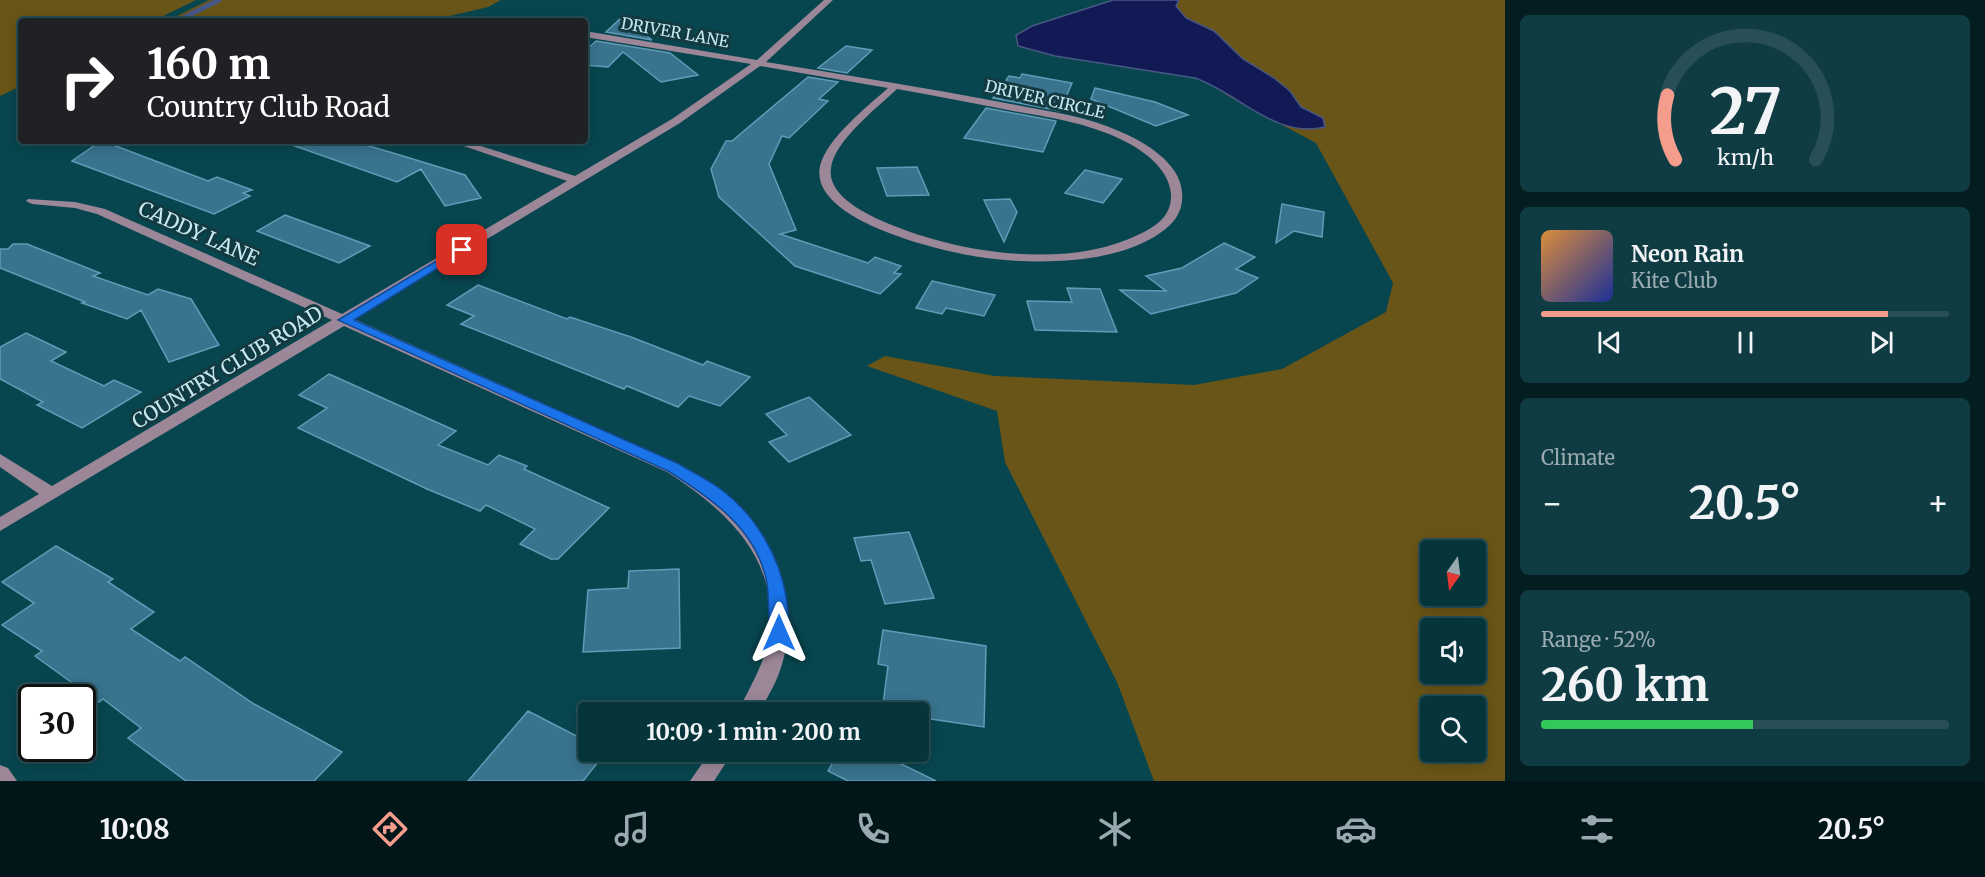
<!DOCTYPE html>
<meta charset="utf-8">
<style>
body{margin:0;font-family:Merriweather,serif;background:#0f3c42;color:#f1f3f6;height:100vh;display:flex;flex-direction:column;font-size:22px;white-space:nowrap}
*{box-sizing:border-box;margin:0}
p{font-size:20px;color:#98aaaf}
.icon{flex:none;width:33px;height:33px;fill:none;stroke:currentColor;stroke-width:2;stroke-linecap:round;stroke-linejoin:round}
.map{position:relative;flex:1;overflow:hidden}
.side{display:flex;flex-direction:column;gap:15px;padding:15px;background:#031d20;width:480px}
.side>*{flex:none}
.guide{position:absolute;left:18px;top:18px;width:570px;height:126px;border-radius:6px;box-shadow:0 3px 15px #0003,0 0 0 2px #274f55;background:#202124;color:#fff;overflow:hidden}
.needle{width:39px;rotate:194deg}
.tools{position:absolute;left:1420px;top:540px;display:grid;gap:12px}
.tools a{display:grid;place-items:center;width:66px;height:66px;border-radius:6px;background:#06343b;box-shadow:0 3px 15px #0003,0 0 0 2px #274f55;font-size:30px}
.speed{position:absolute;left:18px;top:684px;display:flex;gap:12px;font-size:30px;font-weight:700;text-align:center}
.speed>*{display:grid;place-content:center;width:78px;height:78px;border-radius:50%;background:#06343b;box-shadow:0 3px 15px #0003,0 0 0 2px #274f55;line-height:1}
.speed .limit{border:3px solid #111;border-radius:9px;background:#fff;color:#111}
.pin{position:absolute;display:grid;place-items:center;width:51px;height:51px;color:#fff;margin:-26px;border-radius:12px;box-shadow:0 3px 9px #0006}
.me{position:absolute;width:66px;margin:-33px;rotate:0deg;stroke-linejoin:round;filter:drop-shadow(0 0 4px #0008)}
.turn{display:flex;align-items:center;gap:21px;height:126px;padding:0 30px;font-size:27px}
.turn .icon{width:78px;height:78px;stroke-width:2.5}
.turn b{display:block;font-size:42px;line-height:51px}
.big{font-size:45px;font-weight:700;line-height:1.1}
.side .widget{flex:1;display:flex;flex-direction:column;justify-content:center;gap:9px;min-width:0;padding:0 21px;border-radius:9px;background:#0f3c42}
.side .dial{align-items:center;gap:0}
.dial svg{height:156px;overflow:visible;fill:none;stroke:#274f55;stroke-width:7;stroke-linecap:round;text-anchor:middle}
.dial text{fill:#f1f3f6;stroke:none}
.song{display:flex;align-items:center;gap:18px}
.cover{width:72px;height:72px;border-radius:9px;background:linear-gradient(135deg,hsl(30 70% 55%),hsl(230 70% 35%))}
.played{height:6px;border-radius:3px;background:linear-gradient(90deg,#f49d8d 85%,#274f55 85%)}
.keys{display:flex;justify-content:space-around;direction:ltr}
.heat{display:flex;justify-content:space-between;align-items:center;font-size:33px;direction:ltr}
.charge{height:9px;border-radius:4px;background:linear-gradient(90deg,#34c759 52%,#274f55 0)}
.trip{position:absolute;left:578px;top:702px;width:351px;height:60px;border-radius:6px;background:#06343b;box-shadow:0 3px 15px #0003,0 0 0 2px #274f55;font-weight:700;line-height:60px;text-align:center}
.dock{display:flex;height:96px;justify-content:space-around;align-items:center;background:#021518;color:#98aaaf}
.dock .icon{width:42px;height:42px}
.dock .selected{color:#f49d8d}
.dock b{font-size:27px;color:#f1f3f6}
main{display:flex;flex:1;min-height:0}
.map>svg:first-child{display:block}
.green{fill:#695517;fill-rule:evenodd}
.water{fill:#121a55;stroke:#485884;stroke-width:1.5}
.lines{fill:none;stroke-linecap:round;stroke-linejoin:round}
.stream{stroke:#485884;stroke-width:5}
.building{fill:#39738e;stroke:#619bb8;stroke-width:1.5}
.minor{fill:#9b8798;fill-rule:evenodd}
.route{fill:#1a73e8;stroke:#114b97;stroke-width:1.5}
.labels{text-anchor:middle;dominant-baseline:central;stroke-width:6;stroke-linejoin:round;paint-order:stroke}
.far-street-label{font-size:16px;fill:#c7eaf0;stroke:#133a40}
.street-label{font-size:20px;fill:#c7eaf0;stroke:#133a40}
</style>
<main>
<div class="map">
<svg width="1505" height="781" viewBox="0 0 1505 781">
<rect width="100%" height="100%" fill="#08464f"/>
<path class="green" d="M0 0H196L153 21H21V86L0 96Z
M209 0H501L488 7 433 20 167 21Z
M1113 0H1505V781H1154L1117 682 1005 462 997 411 867 366 885 356 995 376 1194 385 1282 369 1386 312 1393 283 1316 143 1228 96 1214 84 1195 78 1055 56 1018 46 1016 35 1032 26ZM1431 550H1476V596H1431ZM1431 628H1476V674H1431ZM1431 706H1476V752H1431Z"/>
<path class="water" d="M1113 0H1179L1176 6 1186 18 1214 31 1243 59 1274 78 1290 91 1301 107 1323 118 1325 127C1274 139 1239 93 1195 78L1055 56 1018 46 1016 35 1032 26Z"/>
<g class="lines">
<path class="stream" d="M177 21 219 0"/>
</g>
<path class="building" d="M622 17 652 40 606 32Z
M596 41 670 53 698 75 661 82 623 52 608 67 585 65V51Z
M846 46 872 50 847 73 818 68Z
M1022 74 1072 83 1060 111 993 98 1009 76 1020 78Z
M808 77 838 82 819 99 828 101 789 138 782 136 769 164 796 230 780 234 868 263 875 257 901 266 894 273 901 274 880 294 795 266 719 197 711 169 726 141H732Z
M1095 88 1155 102 1188 115 1156 126 1091 99Z
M986 108 1056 121 1043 152 964 138Z
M293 141H352L393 153 465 175 481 198 445 206 421 169 397 182 292 145Z
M98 143H108L208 181 217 177 252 190 243 193 250 196 214 214 72 161Z
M917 167 929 195 887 196 877 168Z
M1085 170 1122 179 1103 203 1065 193Z
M1010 199 1017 212 1004 242 984 200Z
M1282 204 1324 212 1322 237 1294 231 1276 243Z
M285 215 370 246 339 263 257 231Z
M1224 243 1255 257 1236 269 1258 278 1236 293 1151 314 1120 290 1166 291 1146 276 1182 268Z
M13 244H27L100 273 93 276 148 295 158 289 191 299 219 345 169 362 141 310 127 319 82 303 85 302 0 268V249H8Z
M932 281 976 291 995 295 984 316 946 308 942 314 916 308Z
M478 285 567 319 570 317 631 337 703 365 707 361 750 377 720 406 689 396 678 407 627 386 624 389 461 324 474 316 447 305Z
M1067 288 1100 289 1117 332 1035 330 1027 301 1072 302Z
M26 333 66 352 51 361 104 386 114 380 141 392 82 428 37 405 43 402 0 379V347Z
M329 374 456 431 438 445 488 465 499 455 527 466 524 469 609 508 558 559H551L520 544 535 529 486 505 480 511 427 489 298 428 327 408 299 395Z
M809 397 851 435 789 462 769 442 787 435 766 414Z
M909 532 934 598 885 604 871 560 861 561 854 538Z
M56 546 113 579 108 582 154 612 131 629 180 661 185 657 254 704 342 752 314 781H186L128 738 141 728 103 699 99 702 35 656 42 651 2 625 34 603 2 582Z
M679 569 680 648 583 652 588 590 628 588 629 571Z
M883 630 986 646 984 727 918 717V712H882L888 666 878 664Z
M528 711 588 742V752H606L583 781H468Z
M839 752H877L936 781H848L828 771Z"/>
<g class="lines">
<path class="minor" d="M824 0H833L766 62C846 75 926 88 1006 103 1045 111 1085 115 1121 132 1145 142 1180 163 1182 192 1184 210 1175 223 1160 233 1132 253 1089 260 1056 261 1032 262 1009 261 986 258 948 253 808 222 820 166 827 138 867 107 888 88L760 66 680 123 354 319 679 464C701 478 724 491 742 510 784 556 801 617 778 676 773 689 765 701 759 712H738C749 688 763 667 768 641 783 562 727 510 667 472L344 326 0 531V517L39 494 0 467V454L52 486 332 320 97 214 75 208 32 204 26 201 28 199 75 202 105 209 342 314 567 181 449 141H465L575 176 672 119 751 64 585 37V31L757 60ZM897 89C936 96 974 103 1013 111 1053 118 1094 124 1130 144 1149 155 1169 171 1171 194 1172 215 1157 226 1140 234 1066 271 953 253 880 220 861 211 827 194 831 168 834 141 878 107 897 89Z
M710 752H733L714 781H690Z
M0 765 8 768 17 781H0Z"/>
</g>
<path class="route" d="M458 248 467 250 354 320 679 464C693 473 709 480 723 491 756 516 779 556 786 596 788 608 791 627 785 638H772C768 628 769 596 767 583 757 529 711 498 668 471L338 320Z"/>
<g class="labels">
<g class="far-street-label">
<text transform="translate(675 32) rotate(10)">DRIVER LANE</text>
<text transform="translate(1045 99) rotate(13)">DRIVER CIRCLE</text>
</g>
<g class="street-label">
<text transform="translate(199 233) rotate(24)">CADDY LANE</text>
<text transform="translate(227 367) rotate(-31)">COUNTRY CLUB ROAD</text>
</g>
</g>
</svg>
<div class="tools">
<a><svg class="needle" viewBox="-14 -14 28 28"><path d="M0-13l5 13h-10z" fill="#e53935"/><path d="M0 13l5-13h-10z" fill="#98aaaf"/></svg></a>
<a><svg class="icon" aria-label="sound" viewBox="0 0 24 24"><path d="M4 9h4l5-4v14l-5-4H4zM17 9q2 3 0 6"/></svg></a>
<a><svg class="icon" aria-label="search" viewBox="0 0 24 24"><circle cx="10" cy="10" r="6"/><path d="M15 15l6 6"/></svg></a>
</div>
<div class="speed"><div class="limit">30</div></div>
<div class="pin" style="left:462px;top:250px;background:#d93025"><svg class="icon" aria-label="arrive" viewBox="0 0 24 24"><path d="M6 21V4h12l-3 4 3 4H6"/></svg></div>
<svg class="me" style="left:779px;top:633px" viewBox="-20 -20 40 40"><path d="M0-17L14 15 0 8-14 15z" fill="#1a73e8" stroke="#fff" stroke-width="4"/></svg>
<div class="trip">10:09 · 1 min · 200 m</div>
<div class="guide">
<div class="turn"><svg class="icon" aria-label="right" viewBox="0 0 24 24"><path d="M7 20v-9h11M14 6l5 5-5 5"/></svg><div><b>160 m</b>Country Club Road</div></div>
</div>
</div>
<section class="side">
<div class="widget dial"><svg viewBox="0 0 100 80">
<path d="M14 69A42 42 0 1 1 86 69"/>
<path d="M14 69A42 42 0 0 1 10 36" stroke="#f49d8d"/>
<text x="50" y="56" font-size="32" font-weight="700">27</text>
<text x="50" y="72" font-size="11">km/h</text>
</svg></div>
<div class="widget">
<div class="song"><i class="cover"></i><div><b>Neon Rain</b><p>Kite Club</p></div></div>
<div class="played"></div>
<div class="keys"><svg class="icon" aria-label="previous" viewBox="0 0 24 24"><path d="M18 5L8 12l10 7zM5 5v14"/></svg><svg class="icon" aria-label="pause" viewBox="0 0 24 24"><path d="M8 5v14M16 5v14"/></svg><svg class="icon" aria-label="next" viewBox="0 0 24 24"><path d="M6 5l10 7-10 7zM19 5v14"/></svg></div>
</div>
<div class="widget"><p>Climate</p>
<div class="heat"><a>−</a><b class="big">20.5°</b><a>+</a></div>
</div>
<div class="widget"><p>Range · 52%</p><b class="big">260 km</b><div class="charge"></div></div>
</section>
</main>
<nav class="dock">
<b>10:08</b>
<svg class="icon selected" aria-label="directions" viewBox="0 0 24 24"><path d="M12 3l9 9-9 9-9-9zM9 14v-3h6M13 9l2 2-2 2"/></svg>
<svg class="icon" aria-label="music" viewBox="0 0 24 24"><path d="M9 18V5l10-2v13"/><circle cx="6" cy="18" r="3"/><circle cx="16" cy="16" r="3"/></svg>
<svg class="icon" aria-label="phone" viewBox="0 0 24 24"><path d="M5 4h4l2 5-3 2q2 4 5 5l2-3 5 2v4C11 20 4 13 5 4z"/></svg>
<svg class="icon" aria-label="climate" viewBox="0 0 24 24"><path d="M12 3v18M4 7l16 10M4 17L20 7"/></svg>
<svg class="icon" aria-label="car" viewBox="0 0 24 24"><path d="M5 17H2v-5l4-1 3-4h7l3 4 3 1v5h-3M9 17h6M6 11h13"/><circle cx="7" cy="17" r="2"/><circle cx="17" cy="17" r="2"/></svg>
<svg class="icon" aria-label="filters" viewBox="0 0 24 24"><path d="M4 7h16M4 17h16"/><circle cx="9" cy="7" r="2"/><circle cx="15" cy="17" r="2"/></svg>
<b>20.5°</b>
</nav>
